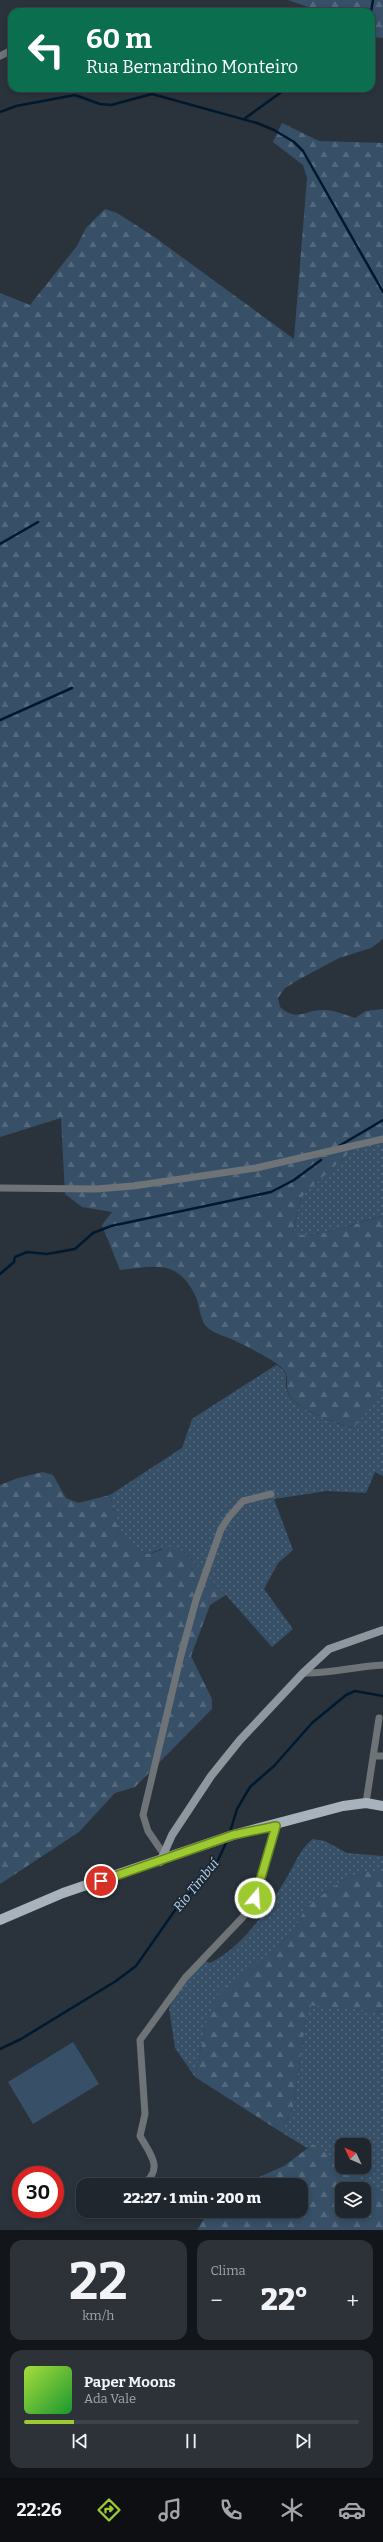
<!DOCTYPE html>
<html lang="pt">
<meta charset="utf-8">
<style>
body{margin:0;font-family:Bitter,serif;background:#2d3239;color:#f1f3f6;height:100vh;display:flex;flex-direction:column;font-size:15px;white-space:nowrap}
*{box-sizing:border-box;margin:0}
p{font-size:13px;color:#a2a5aa}
.icon{flex:none;width:22px;height:22px;fill:none;stroke:currentColor;stroke-width:2;stroke-linecap:round;stroke-linejoin:round}
.map{position:relative;height:2230px;overflow:hidden}
.sheet{display:flex;flex-direction:column;gap:10px;padding:10px;background:#121519;flex:1}
.sheet>*{flex:none}
.hud{position:absolute;left:8px;top:8px;width:367px;height:84px;border-radius:12px;box-shadow:0 2px 6px #0003,0 0 0 1px #3d4349;background:#0b6e4f;color:#fff;overflow:hidden}
.needle{width:26px;rotate:314deg}
.controls{position:absolute;left:335px;top:2138px;display:grid;gap:8px}
.controls a{display:grid;place-items:center;width:36px;height:36px;border-radius:8px;background:#20262d;box-shadow:0 2px 6px #0003,0 0 0 1px #3d4349;font-size:20px}
.speed{position:absolute;left:12px;top:2166px;display:flex;gap:8px;font-size:20px;font-weight:700;text-align:center}
.speed>*{display:grid;place-content:center;width:52px;height:52px;border-radius:50%;background:#20262d;box-shadow:0 2px 6px #0003,0 0 0 1px #3d4349;line-height:1}
.speed .limit{border:6px solid #d22;background:#fff;color:#111}
.pin{position:absolute;display:grid;place-items:center;width:34px;height:34px;color:#fff;margin:-17px;border:2px solid #fff;border-radius:50%;box-shadow:0 1px 4px #0007}
.me{position:absolute;width:44px;margin:-22px;rotate:18deg;stroke-linejoin:round;filter:drop-shadow(0 0 3px #0008)}
.turn{display:flex;align-items:center;gap:14px;height:84px;padding:0 12px;font-size:18px}
.turn .icon{width:52px;height:52px;stroke-width:2.5}
.turn b{display:block;font-size:28px;line-height:34px}
.big{font-size:30px;font-weight:800;line-height:1.1}
.sheet .tile{flex:1;display:flex;flex-direction:column;justify-content:center;gap:6px;min-width:0;padding:0 14px;border-radius:12px;background:#2d3239}
.sheet .dial{align-items:center;gap:0}
.dial b{font-size:52px;line-height:1}
.song{display:flex;align-items:center;gap:12px}
.cover{width:48px;height:48px;border-radius:6px;background:linear-gradient(135deg,hsl(80 70% 55%),hsl(130 70% 35%))}
.played{height:4px;border-radius:2px;background:linear-gradient(90deg,#9dca30 15%,#3d4349 15%)}
.keys{display:flex;justify-content:space-around;direction:ltr}
.heat{display:flex;justify-content:space-between;align-items:center;font-size:22px;direction:ltr}
.sheet .tiles{flex:1;display:grid;gap:10px;grid-template-columns:1fr 1fr}
.tile:last-child{grid-column:span 2}
.trip{position:absolute;left:76px;top:2178px;width:232px;height:40px;border-radius:12px;background:#20262d;box-shadow:0 2px 6px #0003,0 0 0 1px #3d4349;font-weight:800;line-height:40px;text-align:center}
.tabs{display:flex;height:64px;justify-content:space-around;align-items:center;background:#0d0f12;color:#a2a5aa}
.tabs .icon{width:28px;height:28px}
.tabs .selected{color:#9dca30}
.tabs b{font-size:18px;color:#f1f3f6}
.map>svg:first-child{display:block}
.grass{fill:url(#grass-dots)}
.forest{fill:url(#forest-firs);fill-rule:evenodd}
.pitch{fill:#375067}
.lines{fill:none;stroke-linecap:round;stroke-linejoin:round}
.stream{stroke:#01192e;stroke-width:2.5}
.street{stroke:#6e7377;stroke-width:7}
.secondary{stroke:#8f979e;stroke-width:8}
.primary{stroke:#a8b2bc;stroke-width:10}
.route-casing{stroke:#66831f;stroke-width:10}
.route{stroke:#9dca30;stroke-width:7}
.labels{text-anchor:middle;dominant-baseline:central;stroke-width:4;stroke-linejoin:round;paint-order:stroke}
.water-label{font-size:13px;font-style:italic;fill:#b3d5f5;stroke:#202932}
</style>
<div class="map">
<svg width="383" height="2230" viewBox="0 0 383 2230">
<defs>
<pattern id="grass-dots" width="8" height="8" patternUnits="userSpaceOnUse"><rect width="8" height="8" fill="#375067"/><path d="M2 2h.1M6 6h.1" fill="none" stroke="#54697d" stroke-width="1.8" stroke-linecap="round"/></pattern>
<pattern id="forest-firs" width="22" height="20" patternUnits="userSpaceOnUse"><rect width="22" height="20" fill="#375067"/><path d="M5 1l3.5 6h-7zM16 11l3.5 6h-7z" fill="#54697d"/></pattern>
</defs>
<rect width="100%" height="100%" fill="#2a333c"/>
<path class="grass" d="M383 1138V1216C359 1221 317 1240 293 1234L300 1201 305 1193 358 1145Z
M276 1365C292 1374 283 1378 287 1391 292 1409 336 1423 352 1428L383 1387V1476L375 1472 366 1493 327 1491 274 1499 293 1550 278 1563 264 1589 293 1629 272 1647 226 1595 183 1551 160 1549 149 1554C115 1541 119 1528 110 1495L182 1448 192 1419Z
M313 1839 325 1841 347 1853 383 1856V1872H366L345 1879 306 1906 297 1925 280 1945 256 1964 206 2023 195 2077 175 2048 169 2008 181 1983 201 1959 210 1963C242 1947 266 1912 284 1882 294 1867 299 1849 313 1839Z
M308 2004 383 2012V2195L344 2167H364V2145H342V2166L313 2144 307 2148 281 2132 293 2108Z"/>
<path class="forest" d="M288 0H383V38L371 37V12H322Z
M282 123 319 141 383 143V939L371 948 339 958 298 980 285 988 278 998 280 1007C298 1023 305 1009 324 1010 334 1010 346 1015 355 1018L366 1011 383 1009V1138L358 1145 305 1193 300 1201 293 1233C314 1241 360 1221 383 1216V1387L366 1413 353 1428C336 1423 293 1409 288 1392 285 1384 290 1376 283 1369 274 1359 244 1345 231 1339 224 1336 211 1332 206 1326 199 1317 200 1305 195 1295 177 1258 153 1267 120 1270L102 1225 112 1212 82 1207 65 1194 61 1118 0 1137V293L30 305 77 246 86 228 105 209 117 213 153 236 294 339 307 178 303 165 273 142Z
M43 1472 53 1475 66 1498 78 1503 110 1495C119 1528 115 1541 149 1554L172 1546 183 1551 226 1595 210 1605 191 1656 212 1699V1709L135 1787 115 1793 79 1832 0 1884V1485L18 1478Z
M366 1872H383V2012L308 2005 293 2108 281 2132 195 2077 206 2023 219 1992 280 1945 297 1925 306 1906 345 1879Z
M313 2144 383 2195V2230H197L209 2211H301V2185H241L284 2166ZM342 2189H364V2211H342Z"/>
<path class="pitch" d="M73 2042 99 2084 33 2124 8 2082Z"/>
<g class="lines">
<path class="stream" d="M371 12 373 0
M0 112 16 106 75 95 100 104 111 105 152 94 257 123 274 130 294 142 303 151 383 292
M244 119 287 88
M0 544 38 522
M0 720 72 688
M339 1146 383 1120
M0 1274 14 1262 15 1257 27 1252 47 1254 75 1249 93 1233 111 1226 271 1192 294 1180 321 1160
M230 1832 237 1809 250 1787 274 1766 312 1723 346 1695 355 1691 383 1696
M0 2049 21 2039 116 1981 136 1966 178 1906 218 1860 227 1841"/>
<path class="street" d="M0 56 12 50
M0 1188 96 1189 133 1186 256 1168 383 1139
M303 1673C330 1674 356 1666 383 1665
M373 1756H383
M366 1803 379 1718
M163 1853 148 1831 143 1815 181 1655 196 1600 221 1529 229 1517 243 1501 271 1494
M142 2185C165 2169 150 2154 140 2136L145 2114 140 2040 185 1978 243 1917 255 1898 276 1825"/>
<path class="secondary" d="M160 1862 172 1835 211 1776 240 1740 303 1673 329 1649 383 1630"/>
<path class="primary" d="M0 1920 63 1893 233 1835 343 1806 366 1803 383 1806"/>
</g>
<g class="lines">
<defs>
<path id="route" d="M101 1881 233 1835 276 1826 255 1898"/>
</defs>
<use href="#route" class="route-casing"/>
<use href="#route" class="route"/>
</g>
<g class="labels">
<g class="water-label">
<text transform="translate(196 1885) rotate(-51)">Rio Timbuí</text>
</g>
</g>
</svg>
<div class="controls">
<a><svg class="needle" viewBox="-14 -14 28 28"><path d="M0-13l5 13h-10z" fill="#e53935"/><path d="M0 13l5-13h-10z" fill="#a2a5aa"/></svg></a>
<a><svg class="icon" aria-label="layers" viewBox="0 0 24 24"><path d="M12 4l9 5-9 5-9-5zM3 14l9 5 9-5"/></svg></a>
</div>
<div class="speed"><div class="limit">30</div></div>
<div class="pin" style="left:101px;top:1881px;background:#d93025"><svg class="icon" aria-label="arrive" viewBox="0 0 24 24"><path d="M6 21V4h12l-3 4 3 4H6"/></svg></div>
<svg class="me" style="left:255px;top:1898px" viewBox="-20 -20 40 40"><circle r="17" fill="#9dca30" stroke="#fff" stroke-width="3"/><path d="M0-11L8 9 0 5-8 9z" fill="#fff"/></svg>
<div class="trip">22:27 · 1 min · 200 m</div>
<div class="hud">
<div class="turn"><svg class="icon" aria-label="left" viewBox="0 0 24 24"><path d="M17 20v-9H6M10 6l-5 5 5 5"/></svg><div><b>60 m</b>Rua Bernardino Monteiro</div></div>
</div>
</div>
<section class="sheet">
<div class="tiles">
<div class="tile dial"><b>22</b><p>km/h</p></div>
<div class="tile"><p>Clima</p>
<div class="heat"><a>−</a><b class="big">22°</b><a>+</a></div>
</div>
<div class="tile">
<div class="song"><i class="cover"></i><div><b>Paper Moons</b><p>Ada Vale</p></div></div>
<div class="played"></div>
<div class="keys"><svg class="icon" aria-label="previous" viewBox="0 0 24 24"><path d="M18 5L8 12l10 7zM5 5v14"/></svg><svg class="icon" aria-label="pause" viewBox="0 0 24 24"><path d="M8 5v14M16 5v14"/></svg><svg class="icon" aria-label="next" viewBox="0 0 24 24"><path d="M6 5l10 7-10 7zM19 5v14"/></svg></div>
</div>
</div>
</section>
<nav class="tabs">
<b>22:26</b>
<svg class="icon selected" aria-label="directions" viewBox="0 0 24 24"><path d="M12 3l9 9-9 9-9-9zM9 14v-3h6M13 9l2 2-2 2"/></svg>
<svg class="icon" aria-label="music" viewBox="0 0 24 24"><path d="M9 18V5l10-2v13"/><circle cx="6" cy="18" r="3"/><circle cx="16" cy="16" r="3"/></svg>
<svg class="icon" aria-label="phone" viewBox="0 0 24 24"><path d="M5 4h4l2 5-3 2q2 4 5 5l2-3 5 2v4C11 20 4 13 5 4z"/></svg>
<svg class="icon" aria-label="climate" viewBox="0 0 24 24"><path d="M12 3v18M4 7l16 10M4 17L20 7"/></svg>
<svg class="icon" aria-label="car" viewBox="0 0 24 24"><path d="M5 17H2v-5l4-1 3-4h7l3 4 3 1v5h-3M9 17h6M6 11h13"/><circle cx="7" cy="17" r="2"/><circle cx="17" cy="17" r="2"/></svg>
</nav>
